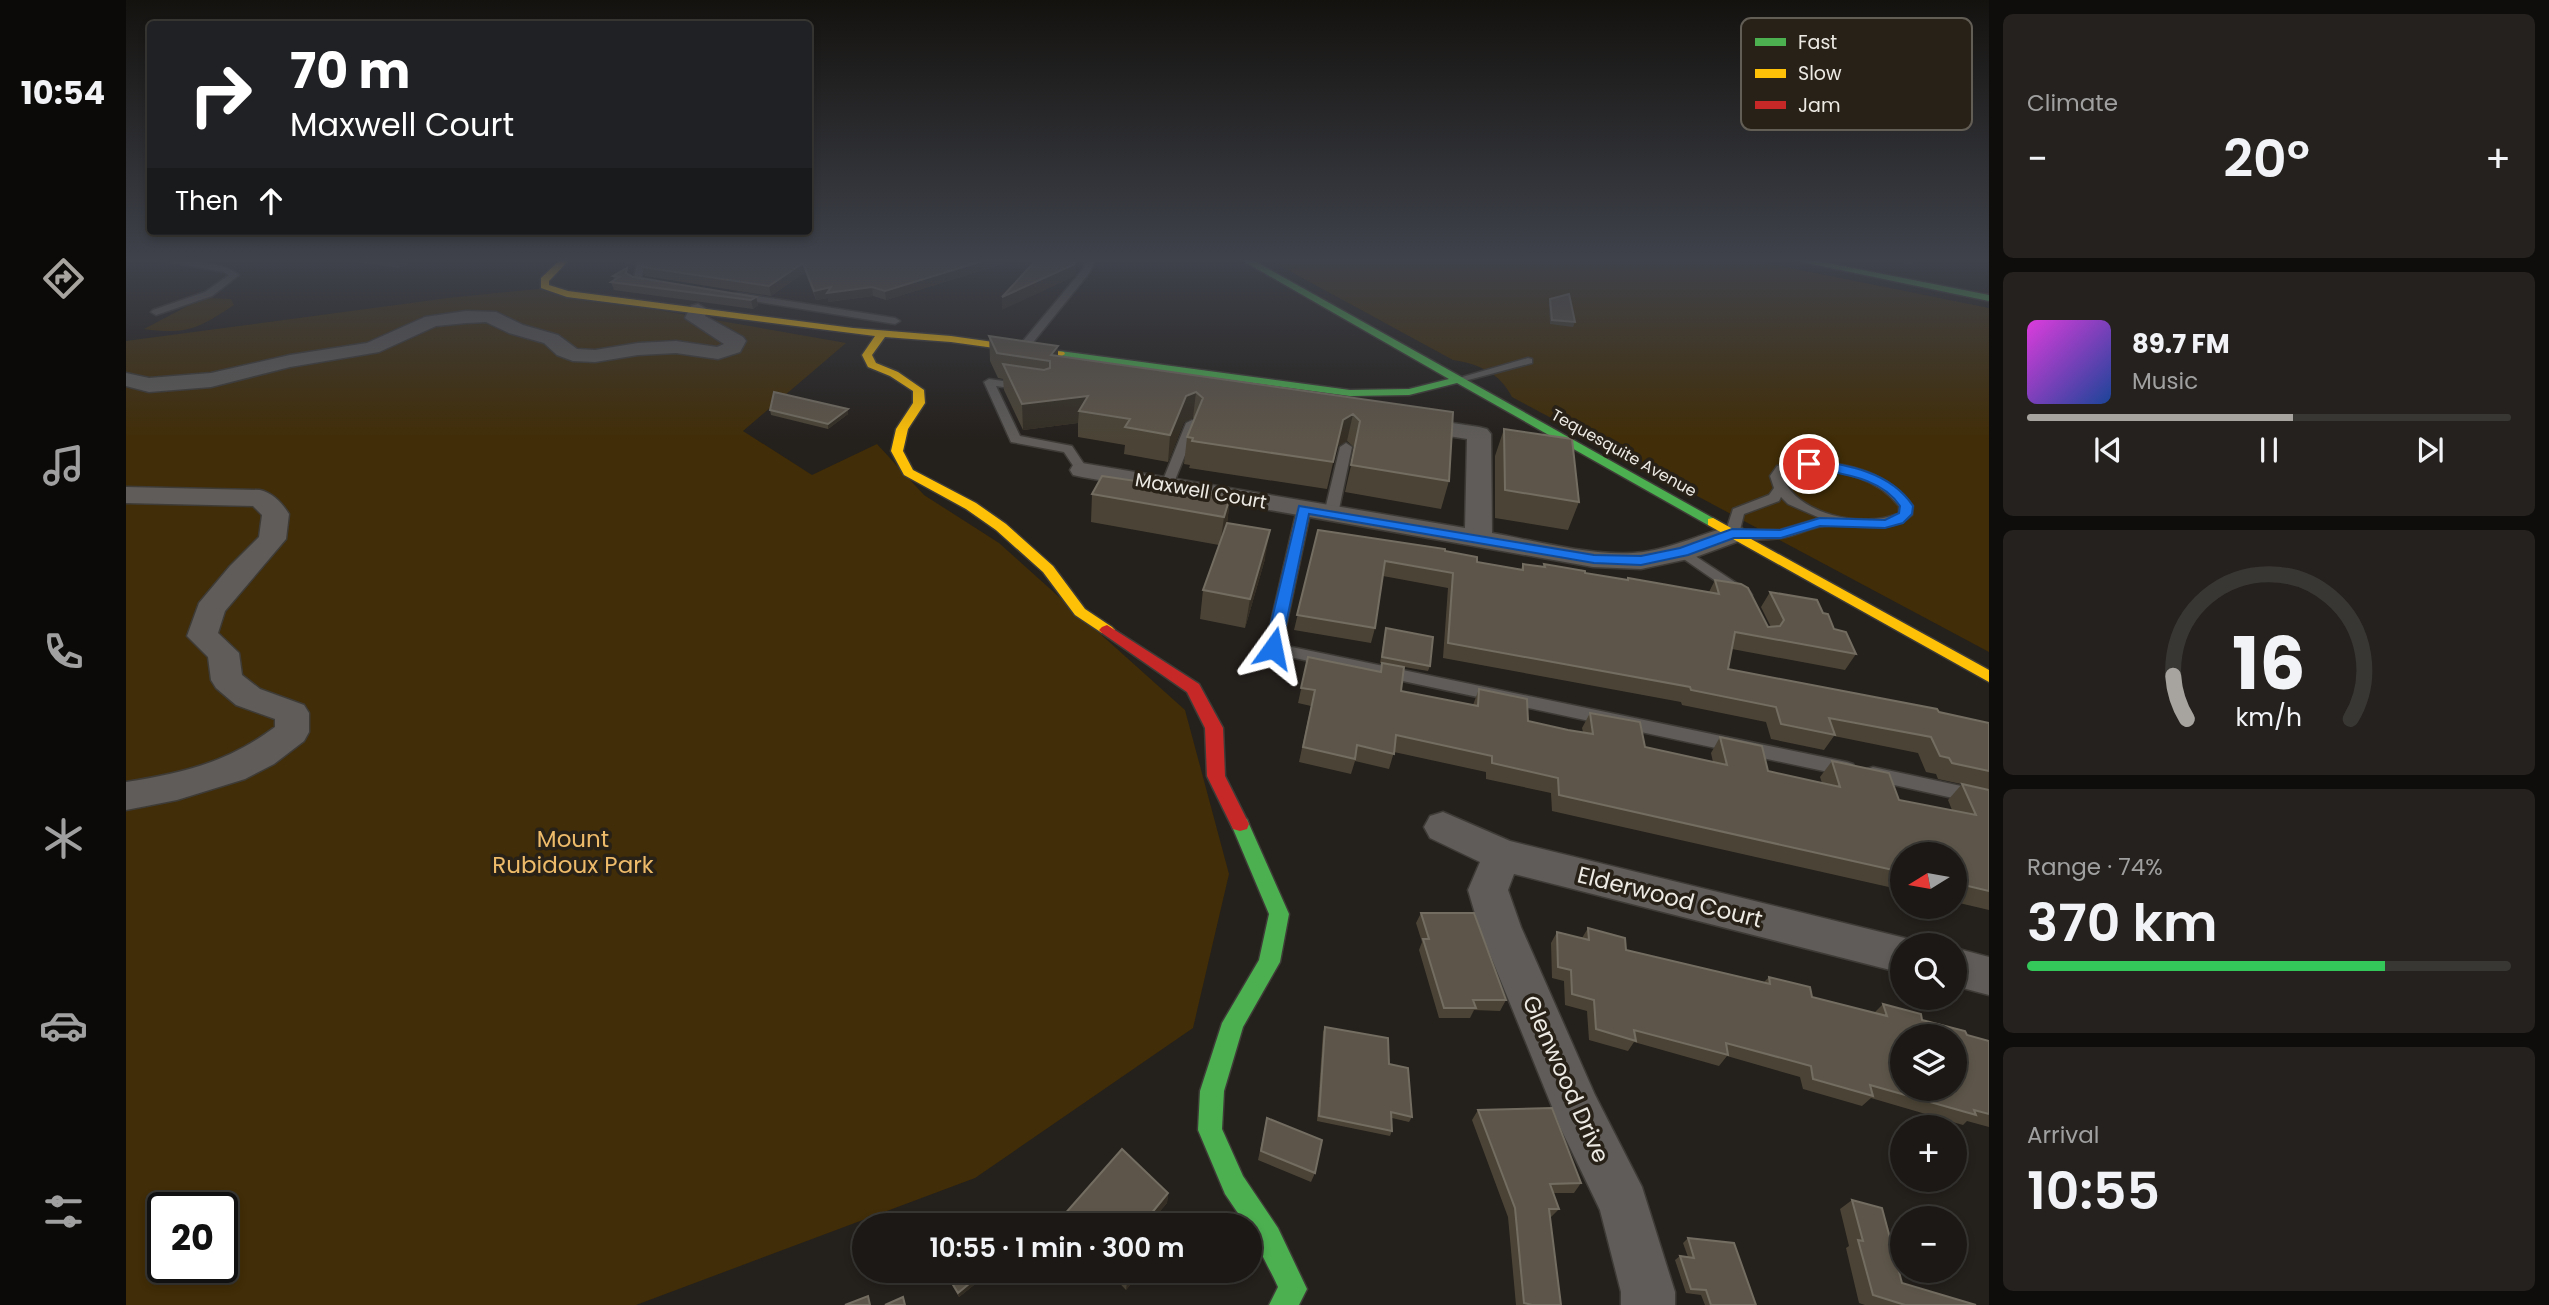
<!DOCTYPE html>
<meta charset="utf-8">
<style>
body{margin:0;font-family:Poppins,sans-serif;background:#24211e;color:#f1f3f6;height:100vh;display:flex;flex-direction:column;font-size:26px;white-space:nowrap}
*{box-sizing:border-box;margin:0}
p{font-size:23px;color:#a0a0a0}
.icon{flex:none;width:38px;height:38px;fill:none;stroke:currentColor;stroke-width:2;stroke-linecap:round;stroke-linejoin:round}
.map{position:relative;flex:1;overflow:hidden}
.drawer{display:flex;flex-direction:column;gap:14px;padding:14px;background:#0f0d0c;width:560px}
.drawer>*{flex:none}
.hud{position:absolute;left:21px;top:21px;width:665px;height:214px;border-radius:7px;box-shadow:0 4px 10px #0003,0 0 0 2px #393734;background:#202124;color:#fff;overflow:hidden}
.needle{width:46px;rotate:259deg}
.buttons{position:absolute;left:1764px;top:842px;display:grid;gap:14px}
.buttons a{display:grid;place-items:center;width:77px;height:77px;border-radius:50%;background:#1b1815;box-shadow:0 4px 10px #0003,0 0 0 2px #393734;font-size:35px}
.speed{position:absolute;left:21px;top:1192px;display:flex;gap:14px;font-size:35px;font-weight:700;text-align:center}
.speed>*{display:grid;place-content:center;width:91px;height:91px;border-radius:50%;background:#1b1815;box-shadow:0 4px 10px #0003,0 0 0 2px #393734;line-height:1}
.speed .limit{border:4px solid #111;border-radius:10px;background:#fff;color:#111}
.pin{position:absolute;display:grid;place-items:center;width:60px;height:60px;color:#fff;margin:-30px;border:4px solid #fff;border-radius:50%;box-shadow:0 2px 7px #0007}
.me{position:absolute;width:77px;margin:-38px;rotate:12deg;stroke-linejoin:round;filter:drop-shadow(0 0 5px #0008)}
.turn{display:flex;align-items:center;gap:24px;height:147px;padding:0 28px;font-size:32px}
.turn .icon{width:91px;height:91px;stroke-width:2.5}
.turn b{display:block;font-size:49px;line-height:60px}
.then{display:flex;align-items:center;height:66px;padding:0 28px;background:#0003;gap:14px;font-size:26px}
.big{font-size:52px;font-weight:600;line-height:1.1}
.drawer .card{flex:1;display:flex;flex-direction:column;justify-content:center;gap:10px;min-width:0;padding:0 24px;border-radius:10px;background:#24211e}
.drawer .dial{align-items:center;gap:0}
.dial svg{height:182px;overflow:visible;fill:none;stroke:#393734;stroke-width:7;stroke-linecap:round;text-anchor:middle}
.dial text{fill:#f1f3f6;stroke:none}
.song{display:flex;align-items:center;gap:21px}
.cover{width:84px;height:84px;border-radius:10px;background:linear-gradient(135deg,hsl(300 70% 55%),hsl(220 70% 35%))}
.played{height:7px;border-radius:4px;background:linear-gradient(90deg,#a7a39e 55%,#393734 55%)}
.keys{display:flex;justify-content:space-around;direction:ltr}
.heat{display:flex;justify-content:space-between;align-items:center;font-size:38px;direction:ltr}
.charge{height:10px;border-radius:5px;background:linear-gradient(90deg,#34c759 74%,#393734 0)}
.trip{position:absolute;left:726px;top:1213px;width:410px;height:70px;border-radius:35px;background:#1b1815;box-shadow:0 4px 10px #0003,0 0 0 2px #393734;font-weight:600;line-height:70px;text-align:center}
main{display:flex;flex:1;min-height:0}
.menu{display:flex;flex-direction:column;width:126px;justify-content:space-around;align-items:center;background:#0b0a08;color:#a0a0a0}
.menu .icon{width:49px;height:49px}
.menu .current{color:#a7a39e}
.menu b{font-size:32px;color:#f1f3f6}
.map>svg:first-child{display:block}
.green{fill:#412d07;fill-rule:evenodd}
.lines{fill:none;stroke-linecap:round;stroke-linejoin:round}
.lane-casing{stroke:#3e3b37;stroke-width:3}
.street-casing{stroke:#3e3b37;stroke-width:3}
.fast-casing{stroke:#3e3b37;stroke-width:3}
.slow-casing{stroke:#3e3b37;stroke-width:3}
.jam-casing{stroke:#3e3b37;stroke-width:3}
.lane{fill:#5f5c59;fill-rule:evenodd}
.street{fill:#5f5c59;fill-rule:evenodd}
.fast{fill:#4caf50;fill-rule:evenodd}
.slow{fill:#ffc107;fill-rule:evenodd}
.jam{fill:#c62828;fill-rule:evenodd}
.wall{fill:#4b4436}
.shaded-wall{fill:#342e24}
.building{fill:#5d5549;stroke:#736d61;stroke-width:2;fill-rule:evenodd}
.route{fill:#1a73e8;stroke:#114b97;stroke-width:2}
.labels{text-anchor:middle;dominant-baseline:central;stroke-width:7;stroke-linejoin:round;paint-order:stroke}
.far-street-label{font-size:16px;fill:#edeae4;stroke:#272118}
.street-label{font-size:19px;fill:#edeae4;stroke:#272118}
.near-park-label{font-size:23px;fill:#eebb6a;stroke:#272118}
.near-street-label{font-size:23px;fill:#edeae4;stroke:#272118}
.key{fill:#272118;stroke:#625d55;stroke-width:2}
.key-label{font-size:19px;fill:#edeae4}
</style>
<main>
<nav class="menu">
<b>10:54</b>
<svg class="icon current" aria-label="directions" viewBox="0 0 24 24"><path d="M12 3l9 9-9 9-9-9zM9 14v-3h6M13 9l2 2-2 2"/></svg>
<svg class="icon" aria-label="music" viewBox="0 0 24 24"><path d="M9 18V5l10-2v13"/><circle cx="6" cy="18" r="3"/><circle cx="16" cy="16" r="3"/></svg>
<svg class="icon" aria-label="phone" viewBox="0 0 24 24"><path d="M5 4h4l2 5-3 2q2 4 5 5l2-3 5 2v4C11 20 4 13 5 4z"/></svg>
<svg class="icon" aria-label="climate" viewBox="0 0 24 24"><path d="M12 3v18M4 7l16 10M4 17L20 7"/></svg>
<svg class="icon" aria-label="car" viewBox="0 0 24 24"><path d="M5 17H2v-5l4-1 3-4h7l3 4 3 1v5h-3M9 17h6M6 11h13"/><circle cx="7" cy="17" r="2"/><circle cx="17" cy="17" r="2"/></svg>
<svg class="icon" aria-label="filters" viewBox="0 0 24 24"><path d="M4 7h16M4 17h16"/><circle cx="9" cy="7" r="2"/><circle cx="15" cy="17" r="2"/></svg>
</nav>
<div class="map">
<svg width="1863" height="1305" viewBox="0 0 1863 1305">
<rect width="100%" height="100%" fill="#24201c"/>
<path class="green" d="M1140 258H1615L1863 308V652L1386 397C1374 373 1353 364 1327 360Z
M413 289 720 343 617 431 686 475 751 444 798 495 873 543 1059 710 1103 874 1067 1028 849 1178 510 1305H0V341L322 298ZM37 1208H96V1267H37Z
M82 298 105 299 108 305C73 328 62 335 18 329L73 300Z"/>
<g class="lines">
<defs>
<path id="lane" d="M22 258C45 258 96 260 113 275L86 296 30 315 25 312 27 310 79 292 103 275 98 272Z
M292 258H310L306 261Z
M512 258H522L515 278 531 281V285L507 282Z
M962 258H970L964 272 900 351H892V347L957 269Z
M1742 258H1759L1755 261Z
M1766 258H1787L1788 260 1784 263Z
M612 293 769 318 774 321 769 324 609 298V294Z
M1402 358 1406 359V363L1331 383 1326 380Z
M863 379 903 385V389L899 390 870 386 894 436 946 446 962 470 960 473H952L938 452 885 442 858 382Z
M1066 420 1072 423 1047 485 1046 488H1036L1035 485 1060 423Z
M1220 443 1226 447 1212 514 1205 518 1198 514 1214 447Z
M1683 460C1723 464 1762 472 1787 506L1786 515C1763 537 1724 522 1697 526 1683 528 1670 536 1655 538 1639 540 1617 540 1601 537L1599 534 1607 509 1643 495 1648 488 1644 476 1651 466ZM1683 468C1717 471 1751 478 1773 506V513C1738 529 1670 515 1656 476L1659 472ZM1655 497 1662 504 1694 518 1654 530H1614L1618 514 1653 501Z
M1178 505 1185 509 1156 645 1721 762 1727 764 1730 769 1727 774 1721 776 1141 652 1139 648 1171 509Z
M1557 548 1624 592 1626 595 1624 598H1614L1552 555 1550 552 1552 549Z
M1747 767 1863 792V806L1741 779 1738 774 1741 769Z"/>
<path id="street" d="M572 304 582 310 579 316 617 337 620 341 614 352 592 359 550 353 512 355 469 362 447 361 431 355 418 343 383 333 360 322 340 323 310 326 253 352 164 367 85 387 23 392 0 386V373L23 378 85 373 164 355 241 343 299 317 340 311 370 312 397 325 432 335 451 349 469 350 512 343 550 341 591 347 598 344 559 318 565 306Z
M1286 417 1353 427 1361 429 1365 434 1366 533C1412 541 1471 558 1517 552 1548 548 1576 533 1606 526L1616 528 1620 534 1616 540 1567 558 1515 569 1467 567 956 477 947 475 944 470 947 465 956 463 1339 528 1341 439 1278 429 1274 424 1278 419Z
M0 487 134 490C147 493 156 503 163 514L160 539 99 611 92 633 113 653 116 675 134 689 178 705 183 713V732L178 741 148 764 119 779 51 800 0 810V782C58 773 102 762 149 727V719L110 705 90 688 85 680 82 657 61 636 73 603 104 566 133 537 136 515 127 506 0 503Z
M1317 812 1384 841 1791 941 1793 945H1776V973L1388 874 1382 890 1395 927 1469 1095 1516 1187 1549 1292V1305H1495V1292L1474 1210 1435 1129 1353 927 1342 890 1354 862 1304 838 1298 827 1304 816Z
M1829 948 1863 957V995L1829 986Z"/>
<path id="fast" d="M1112 258H1123L1594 522 1592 525H1582L1331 383 1283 395 1224 396 934 357 929 354 934 351 1224 390 1283 389 1323 379Z
M1657 258H1676L1863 295V301Z
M1114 817 1121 819 1123 824 1163 914 1154 962 1117 1027 1098 1091 1096 1129 1117 1176 1152 1228 1181 1289 1173 1305H1143L1152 1287C1147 1275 1124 1234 1124 1225H1120L1099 1194 1072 1130 1074 1091 1096 1023 1133 960 1143 914 1105 824 1107 819Z"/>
<path id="slow" d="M436 258H445L423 281V285L442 291 727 328 825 336 938 352 939 354 934 357 825 342 759 337 746 355 750 363 772 372 798 390 799 403 782 429 777 451 787 470 850 503 880 524 927 566 959 609 986 627 989 630 986 633H976L949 615 917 572 870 530 840 509 778 475 765 451 770 429 787 403V391L764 376 742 367 736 355 749 336 441 297 415 288V278Z
M1587 518 1863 670V682L1582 525V519Z"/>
<path id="jam" d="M981 625 1073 684 1097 728 1099 776 1123 824 1121 829 1114 831 1107 829 1081 776 1079 728 1061 692 976 633 973 630 976 627Z"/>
</defs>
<use href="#lane" class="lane-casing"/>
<use href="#street" class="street-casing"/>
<use href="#fast" class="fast-casing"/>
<use href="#slow" class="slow-casing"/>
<use href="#jam" class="jam-casing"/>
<use href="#lane" class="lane"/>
<use href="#street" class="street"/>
<use href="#fast" class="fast"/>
<use href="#slow" class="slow"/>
<use href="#jam" class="jam"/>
</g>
<path class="wall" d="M202 258H291V260L273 268Z
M487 258H509L507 264 488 262Z
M896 258 760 300 747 296 702 302V298L690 300 679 272 645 296 519 276 516 267Z
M503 275 507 277 630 297 632 305 627 309 488 290 485 282 488 280 487 276Z
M1424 299 1449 322 1447 327 1424 324 1423 303Z
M863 336 932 346V356L1327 412 1323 481 1315 509 1219 492 1229 448 1221 441 1211 446 1201 489 1063 468 1064 465 1058 464 1061 437 1068 419 1067 418 1058 422 1042 462 998 454 999 445 952 437V423L897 430 878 390 877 379 872 378 864 361Z
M644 410 722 414 702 429 645 415Z
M1378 429 1453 502 1442 530 1369 518V456Z
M966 494H1085L1104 497 1101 524 1139 559 1119 628 1074 619 1077 590 1093 545 965 522Z
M1192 530 1319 551 1351 562 1395 569 1397 564 1417 567 1418 564 1459 573 1501 580 1502 578 1583 592 1589 580 1642 627H1645L1635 607 1644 592 1697 613 1708 629 1730 654 1719 670 1606 649 1602 669 1863 723V790L1812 779 1810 774 1800 772 1792 753 1708 736 1698 750 1645 739 1640 722 1556 705 1555 702 1317 658 1322 588 1257 576 1249 628 1245 643 1168 630Z
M1260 628 1304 666 1302 671 1261 664 1275 691 1347 705 1353 689 1402 721 1442 730 1457 732 1456 728 1464 713 1519 747 1587 762 1585 753 1594 737 1642 771 1696 783 1694 777 1706 761 1773 800 1826 810 1822 800 1836 784 1863 790V910L1829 902V854H1776V890L1426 811 1425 793 1360 779V772L1268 752 1263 769 1229 761 1225 774 1173 762 1185 706 1172 703 1182 657 1254 672 1256 663H1254Z
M1295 913 1380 1000 1374 1011 1348 1010 1344 1018H1313L1293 950 1296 942 1290 923Z
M1462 928 1500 950 1638 982 1643 977 1686 997 1748 1013 1757 1004 1796 1020 1841 1035 1863 1041V1127L1841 1121 1837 1125 1745 1098 1736 1106 1677 1089 1674 1077 1601 1056 1593 1066 1508 1042 1502 1051 1463 1040 1461 1011 1439 1005 1438 981 1426 978 1425 943 1431 932 1456 938Z
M1199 1027 1263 1064 1286 1117 1283 1122 1266 1118V1131L1264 1136 1191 1121 1197 1032Z
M1352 1110 1455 1183 1448 1193H1427L1433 1209 1424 1218 1435 1305H1390L1382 1217 1346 1120Z
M1141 1118 1189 1173 1185 1182 1132 1160Z
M1042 1193 1041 1203 1022 1225H937V1216Z
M1726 1200 1776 1283 1850 1305H1739L1733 1303 1720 1248 1723 1246 1714 1209Z
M1562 1238 1630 1305H1579L1575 1295 1560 1293 1549 1260 1554 1256 1562 1257 1557 1243Z
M817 1270H863V1273L833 1297Z
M981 1270H1016L1000 1290Z"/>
<path class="shaded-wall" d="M291 258V260L273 268 269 259Z
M866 258H896L760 300 759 291Z
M950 262V274L947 277 876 310V297Z
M677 263 679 272 645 296 643 286Z
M705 287H746L747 296 702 302V298L690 300 688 291Z
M630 297 632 305 627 309 625 300Z
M932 346V371L925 355Z
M1070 392 1067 418 1058 422 1042 462 1044 435 1060 396Z
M962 396 953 411 952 423 897 430 896 404Z
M722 409V414L702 429V424Z
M1227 414 1221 441 1211 446 1201 489 1217 420Z
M1104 497 1101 526 1094 545 1098 517Z
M1144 530 1139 559 1119 628 1124 599Z
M1042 1193 1041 1203 1022 1225H1016Z
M860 1270H863V1273L833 1297 832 1293Z
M1010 1270H1016L1000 1290 1001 1282Z"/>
<path class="building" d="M519 258H742V261L745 258H866L759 291 746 287 701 293 705 287 688 291 677 263 643 286 516 267Z
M912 258H923L950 262 947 265 876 297Z
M501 268 500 273 507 277 630 297 625 300 485 282 493 277 487 276Z
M1443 294 1449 322 1426 320 1424 299Z
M863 336 932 346 925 355 1327 412 1323 481 1225 465 1234 421 1227 414 1217 420 1207 462 1066 441 1067 438 1061 437 1077 398 1070 392 1060 396 1044 435 999 427 1004 419 953 411 962 396 896 404 877 364 918 370 924 368V361L871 353Z
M648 392 722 409 702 424 644 410Z
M1378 429 1446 439 1453 502 1379 490Z
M976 476 1085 492 1084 494 1104 497 1098 517 966 494Z
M1101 523 1144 530 1124 599 1077 590Z
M1192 530 1319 549V551L1351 557V562L1397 570V564L1419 567 1418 564 1459 571V573L1502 580V578L1593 594 1589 580 1615 584 1622 588 1642 627 1654 626 1658 620 1644 592 1691 600 1697 613 1702 614 1708 629 1720 632 1730 654 1609 632 1602 669 1811 709 1813 712 1863 723V771L1826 763 1823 758 1814 756 1805 737 1703 718 1709 735 1655 724 1650 707 1565 690 1564 687 1322 643 1327 573 1259 561 1249 628 1171 615Z
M1260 628 1307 637 1304 666 1256 657Z
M1182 657 1255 672 1256 663 1278 667 1275 691 1352 706 1353 689 1401 699 1402 721 1442 730 1467 734 1464 713 1514 722 1519 747 1601 765 1594 737 1636 746 1642 771 1714 787 1706 761 1763 773 1773 800 1850 815 1836 784 1863 790V891L1829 883V854H1776V872L1433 795 1432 778 1366 763V756L1270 735 1268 754 1231 745 1229 759 1177 747 1189 690 1175 688Z
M1295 913H1348L1380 1000H1347L1350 1008H1318L1297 939H1303Z
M1462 928 1499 938 1500 950 1644 984 1643 977 1684 987 1686 997 1761 1016 1757 1004 1795 1014 1796 1020 1839 1031 1841 1035 1863 1041V1114L1848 1110 1850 1115 1744 1085 1747 1096 1687 1079 1685 1066 1600 1043 1602 1055 1508 1030 1510 1041 1470 1029 1468 1000 1446 994 1445 970 1432 967 1431 932 1463 940ZM1776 1036H1829V1088H1776Z
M1199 1027 1262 1038 1263 1064 1282 1068 1286 1117 1265 1112 1266 1131 1193 1116Z
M1426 1108 1455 1183 1424 1184 1433 1209H1423L1435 1305H1406L1398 1303 1389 1208 1352 1110Z
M1141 1118 1196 1140 1189 1173 1135 1151Z
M996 1149 1042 1193 1016 1225H946L937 1216Z
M1726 1200 1756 1208 1776 1283 1850 1305H1779L1747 1295 1732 1240 1737 1241Z
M1562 1238 1608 1243 1630 1305H1585L1580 1290 1565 1289 1554 1256 1568 1258Z
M818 1270H860L832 1293Z
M990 1270H1010L1001 1282Z
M742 1296 744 1305H719Z
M777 1297 779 1305H759Z"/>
<linearGradient id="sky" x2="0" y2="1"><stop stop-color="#14120f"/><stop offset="0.59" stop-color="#3f424b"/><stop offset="1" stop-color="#3f424b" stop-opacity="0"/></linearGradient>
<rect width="1863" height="441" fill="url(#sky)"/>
<path class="route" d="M1683 460C1720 464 1765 472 1787 506L1786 514 1777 523 1759 528 1694 526 1655 538H1608L1562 555 1515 565 1468 563 1183 514 1155 648 1147 653 1139 648 1173 506 1468 555 1515 556 1554 548 1606 529 1654 530 1694 518 1759 520 1773 513 1774 506C1754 475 1710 474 1678 466V461Z"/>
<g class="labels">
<g class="far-street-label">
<text transform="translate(1498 453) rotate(29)">Tequesquite Avenue</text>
</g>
<g class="street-label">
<text transform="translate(1075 491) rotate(10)">Maxwell Court</text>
</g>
<g class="near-park-label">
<text x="447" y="839">Mount<tspan x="447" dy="26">Rubidoux Park</tspan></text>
</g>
<g class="near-street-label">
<text transform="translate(1544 897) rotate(14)">Elderwood Court</text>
<text transform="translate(1440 1079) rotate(66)">Glenwood Drive</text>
</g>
</g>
<rect x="1615" y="18" width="231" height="112" rx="10" class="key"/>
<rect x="1629" y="38" width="31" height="8" fill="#4caf50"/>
<rect x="1629" y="69" width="31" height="9" fill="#ffc107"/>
<rect x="1629" y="101" width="31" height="8" fill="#c62828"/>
<g class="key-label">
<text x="1672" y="49">Fast</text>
<text x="1672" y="80">Slow</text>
<text x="1672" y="112">Jam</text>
</g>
</svg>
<div class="buttons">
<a><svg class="needle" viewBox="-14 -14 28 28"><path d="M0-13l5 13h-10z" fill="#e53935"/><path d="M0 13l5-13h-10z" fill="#a0a0a0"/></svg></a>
<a><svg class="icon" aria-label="search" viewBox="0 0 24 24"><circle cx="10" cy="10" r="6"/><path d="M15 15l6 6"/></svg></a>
<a><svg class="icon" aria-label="layers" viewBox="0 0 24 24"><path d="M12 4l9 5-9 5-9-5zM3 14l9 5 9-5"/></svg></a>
<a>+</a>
<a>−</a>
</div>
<div class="speed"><div class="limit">20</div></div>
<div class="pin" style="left:1683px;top:464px;background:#d93025"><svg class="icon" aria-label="arrive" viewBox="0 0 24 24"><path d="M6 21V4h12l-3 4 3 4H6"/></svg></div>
<svg class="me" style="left:1147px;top:648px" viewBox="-20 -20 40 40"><path d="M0-17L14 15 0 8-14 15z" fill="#1a73e8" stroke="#fff" stroke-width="4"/></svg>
<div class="trip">10:55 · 1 min · 300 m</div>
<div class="hud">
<div class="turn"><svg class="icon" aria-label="right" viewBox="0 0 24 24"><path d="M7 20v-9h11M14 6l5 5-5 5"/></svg><div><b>70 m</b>Maxwell Court</div></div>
<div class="then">Then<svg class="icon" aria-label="ahead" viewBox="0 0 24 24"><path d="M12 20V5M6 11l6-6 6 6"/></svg></div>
</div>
</div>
<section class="drawer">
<div class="card"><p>Climate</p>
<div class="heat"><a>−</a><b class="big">20°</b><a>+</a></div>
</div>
<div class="card">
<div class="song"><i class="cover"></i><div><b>89.7 FM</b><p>Music</p></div></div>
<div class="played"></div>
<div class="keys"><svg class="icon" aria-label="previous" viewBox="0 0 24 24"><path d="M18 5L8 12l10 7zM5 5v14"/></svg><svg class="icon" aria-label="pause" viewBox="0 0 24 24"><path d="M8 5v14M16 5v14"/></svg><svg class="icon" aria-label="next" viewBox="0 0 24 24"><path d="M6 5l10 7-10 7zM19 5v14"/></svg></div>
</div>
<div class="card dial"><svg viewBox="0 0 100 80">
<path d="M14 69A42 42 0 1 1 86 69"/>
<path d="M14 69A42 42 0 0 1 8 50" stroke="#a7a39e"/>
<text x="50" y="56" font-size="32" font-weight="700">16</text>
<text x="50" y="72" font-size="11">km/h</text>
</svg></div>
<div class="card"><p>Range · 74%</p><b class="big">370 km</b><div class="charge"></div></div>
<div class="card"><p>Arrival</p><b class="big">10:55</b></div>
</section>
</main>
